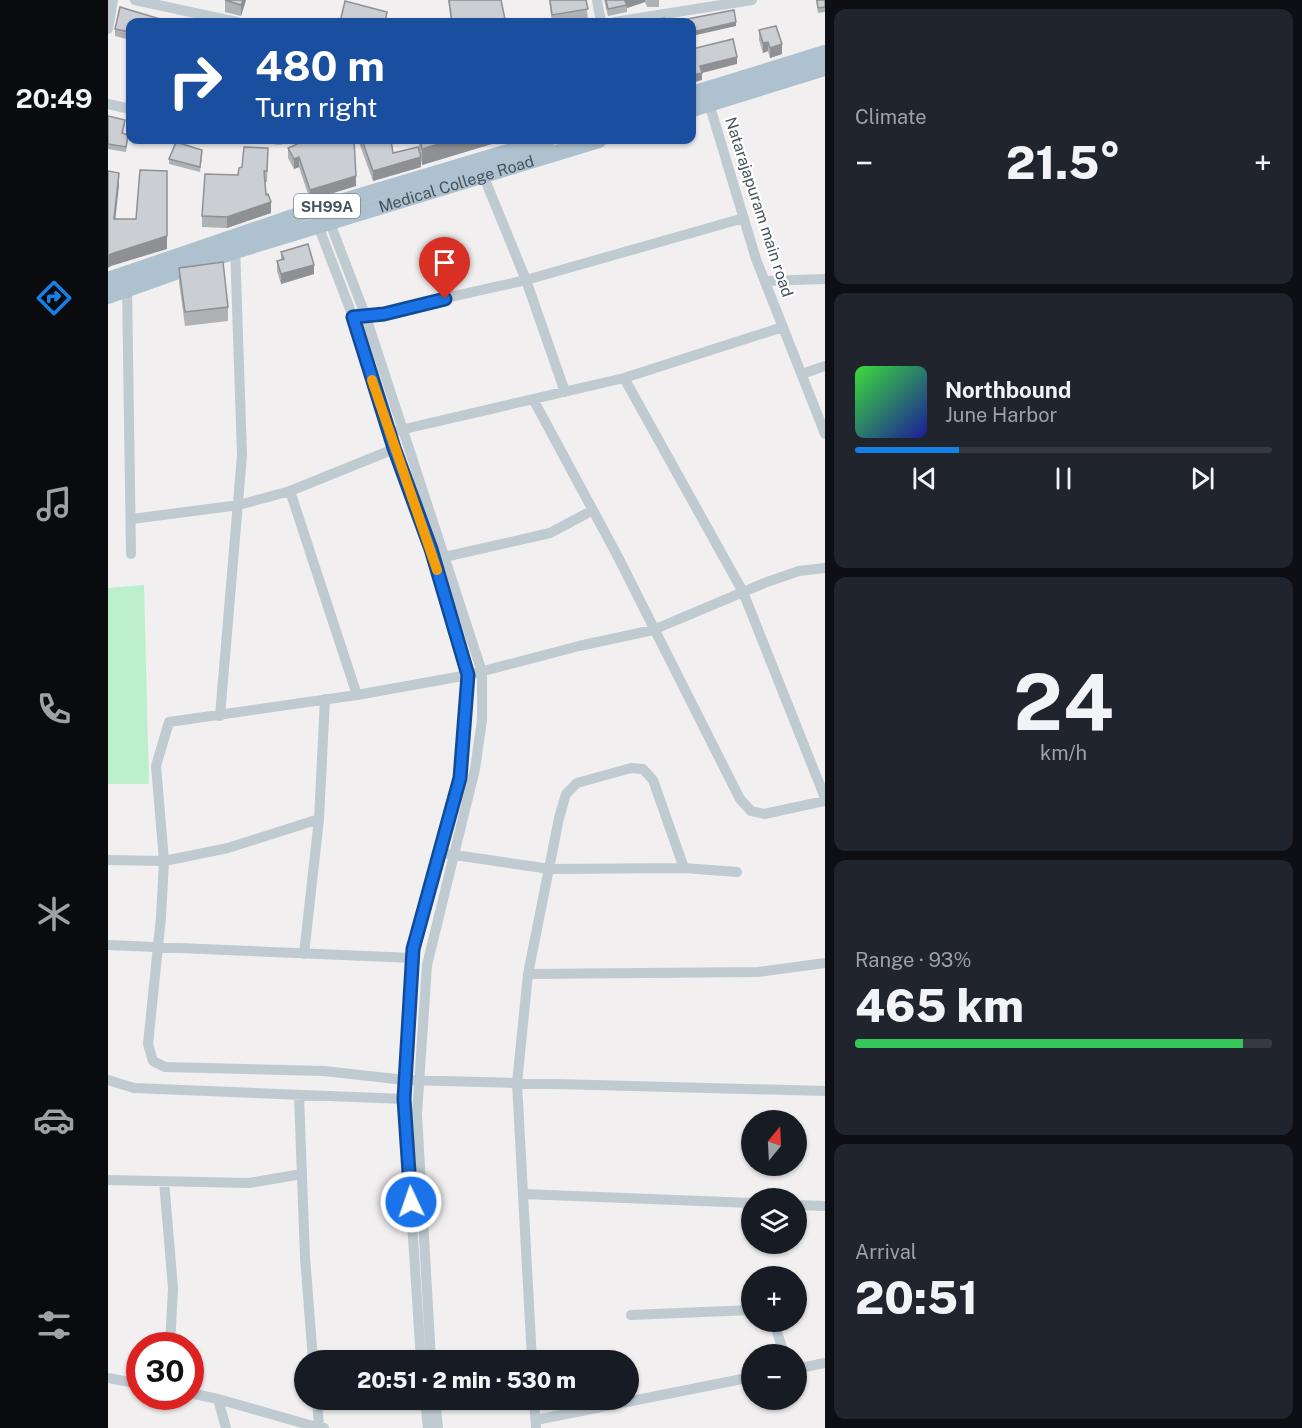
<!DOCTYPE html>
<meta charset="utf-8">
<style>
body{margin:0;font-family:"Public Sans",sans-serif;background:#20242c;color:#f1f3f6;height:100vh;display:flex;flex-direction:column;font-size:22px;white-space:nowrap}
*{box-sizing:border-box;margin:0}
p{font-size:20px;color:#9ea1a6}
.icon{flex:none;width:33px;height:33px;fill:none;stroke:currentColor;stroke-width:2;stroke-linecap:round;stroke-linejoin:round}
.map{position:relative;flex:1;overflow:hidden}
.drawer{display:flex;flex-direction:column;gap:9px;padding:9px;background:#0d0f14;width:477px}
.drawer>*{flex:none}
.top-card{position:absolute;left:18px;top:18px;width:570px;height:126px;border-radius:12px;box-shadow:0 2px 4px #0004;background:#1a4fa0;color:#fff;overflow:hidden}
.needle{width:39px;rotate:18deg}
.buttons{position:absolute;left:633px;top:1110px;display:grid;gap:12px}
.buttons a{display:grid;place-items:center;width:66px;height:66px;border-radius:50%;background:#171b24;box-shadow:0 2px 4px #0004;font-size:30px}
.speed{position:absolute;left:18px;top:1332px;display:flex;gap:12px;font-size:30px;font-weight:700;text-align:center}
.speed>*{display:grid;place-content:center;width:78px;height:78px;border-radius:50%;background:#171b24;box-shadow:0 2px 4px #0004;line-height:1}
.speed .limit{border:9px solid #d22;background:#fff;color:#111}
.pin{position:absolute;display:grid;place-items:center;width:51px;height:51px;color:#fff;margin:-62px -26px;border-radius:50% 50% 50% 0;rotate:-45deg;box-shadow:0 0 6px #0007}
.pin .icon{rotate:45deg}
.me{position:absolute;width:66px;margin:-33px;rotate:357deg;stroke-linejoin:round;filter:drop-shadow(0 0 4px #0008)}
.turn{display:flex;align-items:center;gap:21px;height:126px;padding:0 30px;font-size:27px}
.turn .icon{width:78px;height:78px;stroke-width:2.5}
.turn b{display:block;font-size:42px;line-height:51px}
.big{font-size:45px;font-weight:800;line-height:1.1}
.drawer .tile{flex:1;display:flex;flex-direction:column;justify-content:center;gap:9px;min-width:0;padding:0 21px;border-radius:12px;background:#20242c}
.drawer .dial{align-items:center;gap:0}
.dial b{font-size:78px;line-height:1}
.song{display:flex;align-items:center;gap:18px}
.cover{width:72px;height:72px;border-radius:9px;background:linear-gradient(135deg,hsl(120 70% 55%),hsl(240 70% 35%))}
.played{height:6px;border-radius:3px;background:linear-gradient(90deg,#1580e5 25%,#363941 25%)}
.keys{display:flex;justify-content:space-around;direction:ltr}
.heat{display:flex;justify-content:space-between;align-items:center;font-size:33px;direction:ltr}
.charge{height:9px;border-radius:4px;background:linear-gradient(90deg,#34c759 93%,#363941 0)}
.trip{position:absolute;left:186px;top:1350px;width:345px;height:60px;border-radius:30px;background:#171b24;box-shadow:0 2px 4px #0004;font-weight:800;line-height:60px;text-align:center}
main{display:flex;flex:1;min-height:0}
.tab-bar{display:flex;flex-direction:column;width:108px;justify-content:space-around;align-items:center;background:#090b0e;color:#9ea1a6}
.tab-bar .icon{width:42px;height:42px}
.tab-bar .current{color:#1580e5}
.tab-bar b{font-size:27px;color:#f1f3f6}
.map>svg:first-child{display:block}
.green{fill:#bcf0cc}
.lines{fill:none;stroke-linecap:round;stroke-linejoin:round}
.street{stroke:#bfcad1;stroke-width:10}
.primary{stroke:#aec1ce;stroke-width:16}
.wall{fill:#afb1b5}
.shaded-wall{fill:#8e9094}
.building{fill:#cbced3;stroke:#8e9094;stroke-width:1.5}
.route-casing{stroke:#114b97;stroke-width:15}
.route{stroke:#1a73e8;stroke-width:10}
.slow{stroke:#f59e0b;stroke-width:10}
.labels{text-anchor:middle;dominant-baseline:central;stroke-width:4.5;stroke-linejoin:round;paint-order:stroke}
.shield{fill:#fff;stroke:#7e878e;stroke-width:1.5}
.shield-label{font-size:15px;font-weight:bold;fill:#46545d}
.street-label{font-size:16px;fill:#46545d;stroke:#fff}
</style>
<main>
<nav class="tab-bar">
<b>20:49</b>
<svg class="icon current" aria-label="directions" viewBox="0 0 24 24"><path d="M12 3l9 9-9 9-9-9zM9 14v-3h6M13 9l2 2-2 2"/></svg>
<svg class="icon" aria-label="music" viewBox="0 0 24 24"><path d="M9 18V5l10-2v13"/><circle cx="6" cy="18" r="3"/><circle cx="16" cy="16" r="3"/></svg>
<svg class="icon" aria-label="phone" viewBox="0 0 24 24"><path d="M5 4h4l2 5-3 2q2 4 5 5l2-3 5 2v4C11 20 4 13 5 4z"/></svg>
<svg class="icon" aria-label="climate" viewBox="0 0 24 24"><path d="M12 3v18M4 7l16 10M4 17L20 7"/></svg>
<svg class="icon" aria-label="car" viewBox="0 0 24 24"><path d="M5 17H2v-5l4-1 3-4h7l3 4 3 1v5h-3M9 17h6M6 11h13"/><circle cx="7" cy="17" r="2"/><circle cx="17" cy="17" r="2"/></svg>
<svg class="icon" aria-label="filters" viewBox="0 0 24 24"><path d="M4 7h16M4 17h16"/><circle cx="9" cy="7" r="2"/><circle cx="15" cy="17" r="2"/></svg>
</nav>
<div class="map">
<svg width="717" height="1428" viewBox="0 0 717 1428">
<rect width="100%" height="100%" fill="#f1efef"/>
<path class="green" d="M36 585 41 784H0V588Z"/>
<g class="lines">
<path class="street" d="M27 0 129 22
M489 0 493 22
M506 22 644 0
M0 29 5 0
M600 100 648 259 717 434
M0 104 22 109
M169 140H172
M375 175 418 280 457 392
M208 220 245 317 286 449 323 549 360 675 352 778 305 958 296 1099 313 1360
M222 223 258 317 374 672V720L367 769 319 965 309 1114 323 1360
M657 281 717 279
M19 286 23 554
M253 317 418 280 636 218
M694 374 717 366
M516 378 635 592 717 798
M425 399 509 555 632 799 643 811 656 814 717 801
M288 431 516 378 675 327
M24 519 131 505 182 491
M332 558 442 533 485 510
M249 695 182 491 286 449
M112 716 134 455 127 246
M211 819 120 848 56 861 48 766 61 722 249 695 360 675 471 646 545 630 659 582 691 571 717 568
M340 854 442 869 576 868 629 872
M0 860 56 861 53 917 40 1044 45 1061 57 1067 216 1071 297 1080 717 1091
M0 945 305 958
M196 954 211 819 217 699
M420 974 451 818 458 794 469 783 523 768 535 769 545 780 576 868
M0 1080 26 1088 296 1099
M191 1096 197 1257 205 1360
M0 1180 141 1183 194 1174
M56 1181 65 1288 62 1346
M415 1194 644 1203
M688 1205 717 1206
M523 1315 644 1310
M666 1322 676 1354
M424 1360 409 1083 420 974 650 972 717 963
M688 1369 717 1363
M0 1378 32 1384
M82 1393 110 1399 118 1428
M110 1399 212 1428
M209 1400 211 1427 216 1428
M317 1400 320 1428
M327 1400 330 1428
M426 1400 428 1428
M428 1420 644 1377"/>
<g class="primary">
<path d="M584 94 717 53"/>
<path d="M584 109 717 68"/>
<path d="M0 280 202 211 440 140"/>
<path id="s1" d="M0 296 127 251 491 140"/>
</g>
</g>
<path class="wall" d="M117 0H138L133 16 117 12Z
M340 0H393L397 22H343Z
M441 0H478L480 20 463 22H444Z
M496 0H551V7H539L537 2 519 8V12L500 16Z
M708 0H717V12L710 13Z
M22 22V40L7 36V29Z
M651 30 674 54 662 58 660 51 655 53 651 40Z
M0 116 17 124 15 134 20 140 18 152 0 149Z
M250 140H283L285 153 311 152V140H397L314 165 313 160V167L265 181Z
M180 148 248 186 202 200 191 167 186 169 180 158Z
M94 155 92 172 61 164V159Z
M160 160 159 182H157L158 195 163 213 119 228 94 227V216L130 175Z
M173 252 206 274 173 284 169 271V261L173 260Z
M71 268 120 307V321L77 326 71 282Z"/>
<path class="shaded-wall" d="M135 0H138L133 16V5Z
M521 0H537V2L519 8 517 1Z
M628 22V26L584 36V32Z
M660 42V51L655 53V43Z
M674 44V54L662 58V48Z
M629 57V64L594 73V80L584 83V75L592 66Z
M344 140H397L314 165V149Z
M191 157V167L186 169V159Z
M313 157V167L265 181V171Z
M11 173V186L6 231V219Z
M248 176V186L202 200V190Z
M163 202V213L119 228V217Z
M59 236V249L3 266 0 268V256L3 254Z
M206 265V274L173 284V274Z"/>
<path class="building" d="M117 0H135L133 5Z
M341 0H393L397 19 376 22H344Z
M442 0H478L480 9 444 15Z
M498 0H521L517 1 519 5 500 9Z
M709 0H717V7L710 8Z
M237 1 279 12 277 22H232Z
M12 7 62 22H22V32L7 29Z
M626 10 628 22 584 32V22H575L574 20Z
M556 18V22H530Z
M668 26 674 44 662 48 660 42 655 43 651 30Z
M625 39 629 57 592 66 594 73 584 75V61L587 60 584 49Z
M0 116 17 120 14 133 20 135 18 147 0 144Z
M198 140H246L248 176 202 190 191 157 186 159 180 148Z
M254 140H283L285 153 310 147 313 157 265 171Z
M312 140H344L314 149Z
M68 142 94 150 92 167 61 159Z
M136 147 160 148 159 171H156L158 195 160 194 163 202 119 217 94 216 97 174 130 175 131 168 134 167Z
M32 170 59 171V236L3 254 0 256V171L11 173 6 219H28Z
M200 244 206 265 173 274 169 261 176 259 173 252Z
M115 262 120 307 77 312 71 268Z"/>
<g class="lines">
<defs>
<path id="route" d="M303 1202 296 1099 305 949 352 778 360 675 323 549 286 448 245 317 276 314 337 299"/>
</defs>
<use href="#route" class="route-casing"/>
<use href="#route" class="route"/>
<path class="slow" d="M264 380 329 570"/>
</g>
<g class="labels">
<rect class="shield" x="186" y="194" width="66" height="24" rx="4.5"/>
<g class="shield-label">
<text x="219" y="206">SH99A</text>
</g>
<g class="street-label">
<text stroke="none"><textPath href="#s1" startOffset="366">Medical College Road</textPath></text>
<text transform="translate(651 207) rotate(72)">Natarajapuram main road</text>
</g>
</g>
</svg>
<div class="buttons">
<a><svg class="needle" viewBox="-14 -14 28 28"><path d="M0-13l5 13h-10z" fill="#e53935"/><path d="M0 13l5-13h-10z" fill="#9ea1a6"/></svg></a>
<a><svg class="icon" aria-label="layers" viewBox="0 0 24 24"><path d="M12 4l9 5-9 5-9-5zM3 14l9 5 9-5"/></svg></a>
<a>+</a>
<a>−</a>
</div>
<div class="speed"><div class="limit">30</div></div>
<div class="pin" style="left:337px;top:299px;background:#d93025"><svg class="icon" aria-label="arrive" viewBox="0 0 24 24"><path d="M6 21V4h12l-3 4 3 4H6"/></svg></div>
<svg class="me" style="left:303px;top:1202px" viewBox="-20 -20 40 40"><circle r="17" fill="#1a73e8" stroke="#fff" stroke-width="3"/><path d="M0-11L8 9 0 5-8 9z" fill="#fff"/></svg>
<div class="trip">20:51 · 2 min · 530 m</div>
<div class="top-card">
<div class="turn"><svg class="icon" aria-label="right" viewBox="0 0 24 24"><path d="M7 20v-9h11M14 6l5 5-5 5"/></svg><div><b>480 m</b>Turn right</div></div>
</div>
</div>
<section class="drawer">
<div class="tile"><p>Climate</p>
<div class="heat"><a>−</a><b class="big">21.5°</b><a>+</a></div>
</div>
<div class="tile">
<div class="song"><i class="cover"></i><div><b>Northbound</b><p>June Harbor</p></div></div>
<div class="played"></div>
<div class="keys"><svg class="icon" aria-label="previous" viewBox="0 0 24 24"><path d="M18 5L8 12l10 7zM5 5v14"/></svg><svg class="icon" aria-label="pause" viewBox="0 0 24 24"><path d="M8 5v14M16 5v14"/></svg><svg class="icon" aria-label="next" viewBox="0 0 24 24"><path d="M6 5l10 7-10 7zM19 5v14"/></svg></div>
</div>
<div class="tile dial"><b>24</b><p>km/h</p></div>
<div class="tile"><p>Range · 93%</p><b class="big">465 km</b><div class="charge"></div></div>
<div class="tile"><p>Arrival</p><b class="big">20:51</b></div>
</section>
</main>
